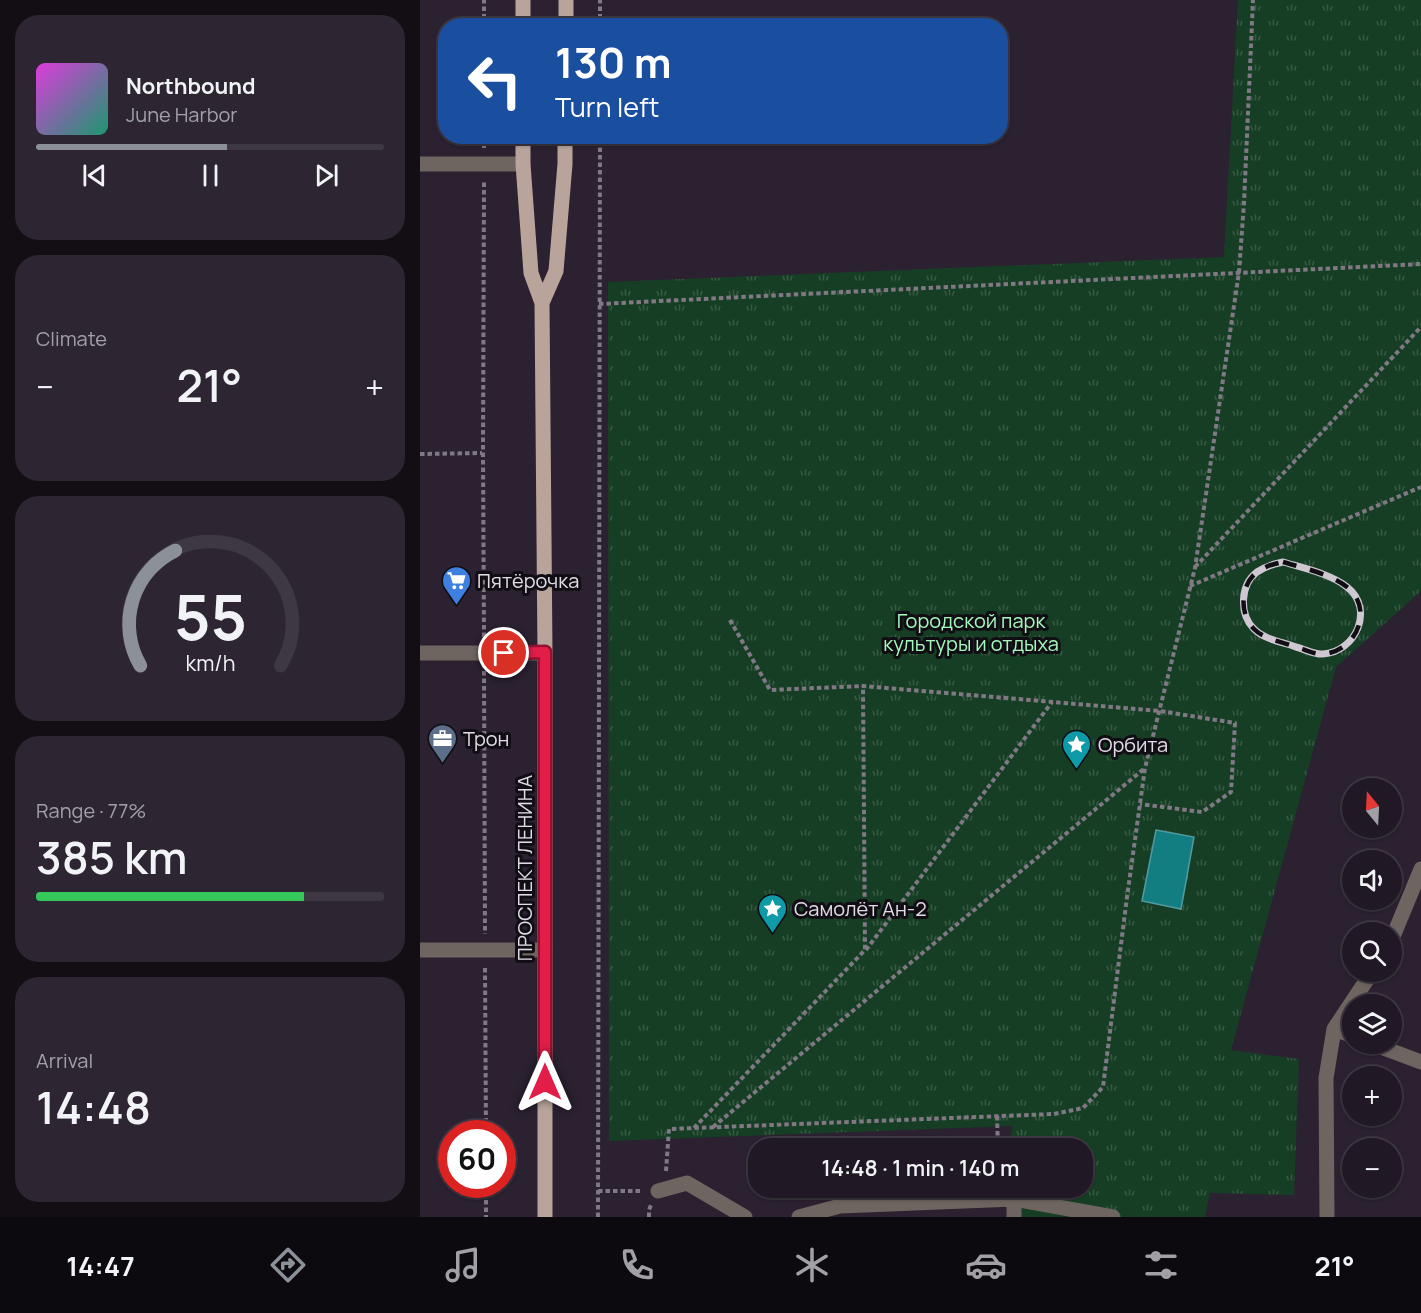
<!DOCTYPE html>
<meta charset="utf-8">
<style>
body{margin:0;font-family:Manrope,sans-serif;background:#2d2632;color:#f1f3f6;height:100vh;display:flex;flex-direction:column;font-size:22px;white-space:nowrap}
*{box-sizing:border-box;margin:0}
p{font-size:20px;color:#a2a0a7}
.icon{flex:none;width:33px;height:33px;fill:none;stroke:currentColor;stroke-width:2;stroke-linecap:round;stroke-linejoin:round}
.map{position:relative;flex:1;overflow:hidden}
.details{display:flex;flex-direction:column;gap:15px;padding:15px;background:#120e14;width:420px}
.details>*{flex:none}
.banner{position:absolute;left:18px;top:18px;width:570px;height:126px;border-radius:24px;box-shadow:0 2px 4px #0004,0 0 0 2px #3d3842;background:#1a4fa0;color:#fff;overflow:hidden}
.needle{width:39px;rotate:342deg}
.controls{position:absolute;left:922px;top:778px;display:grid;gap:12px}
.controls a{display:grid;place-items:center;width:60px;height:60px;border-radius:50%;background:#201925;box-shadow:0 2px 4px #0004,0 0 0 2px #3d3842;font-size:30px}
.speed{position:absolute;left:18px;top:1120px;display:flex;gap:12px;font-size:30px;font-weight:700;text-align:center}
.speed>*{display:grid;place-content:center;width:78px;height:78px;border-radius:50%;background:#201925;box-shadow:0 2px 4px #0004,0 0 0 2px #3d3842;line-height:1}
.speed .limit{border:9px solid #d22;background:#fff;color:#111}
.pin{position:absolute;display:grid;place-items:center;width:51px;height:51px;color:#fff;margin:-26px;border:3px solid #fff;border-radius:50%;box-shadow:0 2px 6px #0007}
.me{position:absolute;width:66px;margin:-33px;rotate:0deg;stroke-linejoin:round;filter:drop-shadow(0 0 4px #0008)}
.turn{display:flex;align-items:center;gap:21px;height:126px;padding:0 18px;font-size:27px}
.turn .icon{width:78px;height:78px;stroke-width:2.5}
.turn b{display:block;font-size:42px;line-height:51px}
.big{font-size:45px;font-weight:600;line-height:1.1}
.details .widget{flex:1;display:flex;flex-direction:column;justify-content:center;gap:9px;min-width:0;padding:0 21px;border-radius:24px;background:#2d2632}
.details .dial{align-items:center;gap:0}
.dial svg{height:156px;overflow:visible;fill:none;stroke:#3d3842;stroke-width:7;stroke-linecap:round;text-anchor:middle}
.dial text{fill:#f1f3f6;stroke:none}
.song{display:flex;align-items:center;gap:18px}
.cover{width:72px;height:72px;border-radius:9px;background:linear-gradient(135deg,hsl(300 70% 55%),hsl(160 70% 35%))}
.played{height:6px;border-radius:3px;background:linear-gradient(90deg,#8c9099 55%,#3d3842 55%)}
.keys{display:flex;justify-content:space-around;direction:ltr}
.heat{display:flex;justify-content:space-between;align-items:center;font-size:33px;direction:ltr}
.charge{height:9px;border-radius:4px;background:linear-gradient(90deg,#34c759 77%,#3d3842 0)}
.trip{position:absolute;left:328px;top:1138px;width:345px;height:60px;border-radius:24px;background:#201925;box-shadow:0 2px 4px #0004,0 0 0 2px #3d3842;font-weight:600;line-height:60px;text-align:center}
.dock{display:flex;height:96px;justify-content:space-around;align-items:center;background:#0d0a0f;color:#a2a0a7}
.dock .icon{width:42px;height:42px}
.dock .on{color:#8c9099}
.dock b{font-size:27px;color:#f1f3f6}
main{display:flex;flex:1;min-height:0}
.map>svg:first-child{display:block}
.park{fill:url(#park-tufts)}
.water{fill:#137e82;stroke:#519aa0;stroke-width:1.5}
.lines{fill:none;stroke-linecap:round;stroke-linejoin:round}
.path{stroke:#807885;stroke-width:4;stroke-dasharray:4.5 3;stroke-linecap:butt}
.minor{stroke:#6f6560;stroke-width:15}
.major{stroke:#b8a49a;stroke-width:15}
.rail-casing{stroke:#cfc7d2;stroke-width:7}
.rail{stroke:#110d14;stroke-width:4.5;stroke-dasharray:14;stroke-linecap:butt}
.route-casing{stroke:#92132f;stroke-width:15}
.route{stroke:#e11d48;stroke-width:10}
.labels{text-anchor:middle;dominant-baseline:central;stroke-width:6;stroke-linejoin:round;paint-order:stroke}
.poi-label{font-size:20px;fill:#e2dbe5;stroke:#110d14;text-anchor:start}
.park-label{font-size:20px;fill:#a3f8bb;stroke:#110d14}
.street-label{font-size:20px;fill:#e2dbe5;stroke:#110d14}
</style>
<main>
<section class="details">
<div class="widget">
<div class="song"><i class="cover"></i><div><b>Northbound</b><p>June Harbor</p></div></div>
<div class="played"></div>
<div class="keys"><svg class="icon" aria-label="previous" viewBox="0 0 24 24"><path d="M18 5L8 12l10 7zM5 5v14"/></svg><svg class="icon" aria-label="pause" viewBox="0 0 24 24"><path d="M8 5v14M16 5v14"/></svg><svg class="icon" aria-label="next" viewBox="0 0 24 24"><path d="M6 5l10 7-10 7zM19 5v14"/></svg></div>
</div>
<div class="widget"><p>Climate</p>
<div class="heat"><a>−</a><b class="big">21°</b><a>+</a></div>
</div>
<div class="widget dial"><svg viewBox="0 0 100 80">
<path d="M14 69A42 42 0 1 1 86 69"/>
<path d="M14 69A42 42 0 0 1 32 10" stroke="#8c9099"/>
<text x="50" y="56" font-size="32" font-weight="700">55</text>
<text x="50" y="72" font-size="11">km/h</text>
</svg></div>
<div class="widget"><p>Range · 77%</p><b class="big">385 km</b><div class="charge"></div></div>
<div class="widget"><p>Arrival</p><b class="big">14:48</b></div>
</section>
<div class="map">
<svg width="1001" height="1217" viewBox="0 0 1001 1217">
<defs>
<pattern id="park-tufts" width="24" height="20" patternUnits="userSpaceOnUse" patternTransform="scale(1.5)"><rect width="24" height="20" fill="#163e24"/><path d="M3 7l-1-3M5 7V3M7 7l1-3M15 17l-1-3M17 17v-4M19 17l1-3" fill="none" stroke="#385944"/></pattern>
</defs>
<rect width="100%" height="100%" fill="#2b2131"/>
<path class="park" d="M818 0H1001V591L916 667 811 1050 879 1059 874 1195 790 1193 785 1217H601V1194L596 1188H663V1149H588L593 1126 189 1141 188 282 804 257Z"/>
<path class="water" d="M736 830 774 837 761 909 722 901Z"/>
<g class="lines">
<path class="path" d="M64 26V0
M180 26V0
M64 148V136
M179 304 1001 264
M0 454 62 453
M775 567 1001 327
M770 586 1001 487
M310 620 350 690 443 686 740 711 815 723 811 792 782 812 720 804
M64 637 63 453 64 182
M64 671 65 934
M446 950 632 702
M65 968 66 1134
M577 1116 578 1149
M293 1127 725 768
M274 1128 445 950 443 686
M246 1171 249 1129 634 1114 663 1108 683 1087 707 897 725 768 775 568 819 272 824 203 833 0
M66 1185V1217
M178 1191H222
M178 1217 180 136
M229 1217V1210L231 1205"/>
<path class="minor" d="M0 164H103
M0 653H125
M972 939 1001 869
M0 950H125
M914 1029 933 1036
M953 1044 1001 1062
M238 1191 267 1183 325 1217
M379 1217 420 1206 594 1199 693 1217
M594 1217V1199
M907 1217 906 1078 914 1029 952 972"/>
<path class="major" d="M103 26V0
M146 26V0
M103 136V164L111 273 122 303 125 653V1217
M122 303 136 271 145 164V136"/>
<defs>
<path id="rail" d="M863 562C883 568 911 574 927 587 955 609 936 652 903 654 895 655 884 649 876 647 863 642 845 640 834 629 819 614 820 585 837 572 846 566 853 564 863 562Z"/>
</defs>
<use href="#rail" class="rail-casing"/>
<use href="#rail" class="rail"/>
</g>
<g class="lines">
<defs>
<path id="route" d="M84 653 125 652V1082"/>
</defs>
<use href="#route" class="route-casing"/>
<use href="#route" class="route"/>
</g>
<defs>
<symbol id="supermarket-pin" viewBox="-11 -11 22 30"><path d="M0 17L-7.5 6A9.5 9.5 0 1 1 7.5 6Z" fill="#3f7fe0" stroke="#110d14"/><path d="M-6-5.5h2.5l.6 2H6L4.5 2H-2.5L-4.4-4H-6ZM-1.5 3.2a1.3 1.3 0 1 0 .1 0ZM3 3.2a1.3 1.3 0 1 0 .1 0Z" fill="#fff"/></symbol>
<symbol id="office-pin" viewBox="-11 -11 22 30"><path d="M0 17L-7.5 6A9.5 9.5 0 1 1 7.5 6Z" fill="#5c6f8a" stroke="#110d14"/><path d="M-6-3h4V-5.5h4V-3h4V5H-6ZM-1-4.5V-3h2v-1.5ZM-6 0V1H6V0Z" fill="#fff"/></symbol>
<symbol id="sight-pin" viewBox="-11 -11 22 30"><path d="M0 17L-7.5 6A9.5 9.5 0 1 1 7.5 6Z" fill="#0f9aa8" stroke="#110d14"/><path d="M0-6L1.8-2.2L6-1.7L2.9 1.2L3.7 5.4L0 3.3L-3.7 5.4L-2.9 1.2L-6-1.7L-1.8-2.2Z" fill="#fff"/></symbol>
</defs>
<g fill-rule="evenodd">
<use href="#supermarket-pin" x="20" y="564" width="33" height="45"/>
<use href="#office-pin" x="6" y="722" width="33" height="45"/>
<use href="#sight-pin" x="640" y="728" width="33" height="45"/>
<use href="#sight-pin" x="336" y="892" width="33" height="45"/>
</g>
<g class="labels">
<g class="poi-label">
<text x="57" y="580">Пятёрочка</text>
<text x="43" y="738">Трон</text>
<text x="678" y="744">Орбита</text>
<text x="374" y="908">Самолёт Ан-2</text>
</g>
<g class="park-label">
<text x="551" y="620">Городской парк<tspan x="551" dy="23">культуры и отдыха</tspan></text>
</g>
<g class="street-label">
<text transform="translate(104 868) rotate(-90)">ПРОСПЕКТ ЛЕНИНА</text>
</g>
</g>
</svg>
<div class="controls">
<a><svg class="needle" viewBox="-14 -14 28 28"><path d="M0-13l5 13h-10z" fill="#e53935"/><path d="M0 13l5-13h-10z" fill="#a2a0a7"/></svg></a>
<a><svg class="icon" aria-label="sound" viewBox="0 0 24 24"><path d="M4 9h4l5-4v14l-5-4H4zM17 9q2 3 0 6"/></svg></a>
<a><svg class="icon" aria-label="search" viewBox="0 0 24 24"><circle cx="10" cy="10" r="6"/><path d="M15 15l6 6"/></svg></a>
<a><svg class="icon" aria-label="layers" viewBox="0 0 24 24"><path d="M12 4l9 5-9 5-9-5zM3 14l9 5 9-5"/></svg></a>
<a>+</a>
<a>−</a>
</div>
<div class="speed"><div class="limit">60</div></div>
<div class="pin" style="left:84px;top:653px;background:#d93025"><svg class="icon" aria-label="arrive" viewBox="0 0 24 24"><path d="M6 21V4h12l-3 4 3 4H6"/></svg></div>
<svg class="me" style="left:125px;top:1082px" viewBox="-20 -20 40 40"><path d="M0-17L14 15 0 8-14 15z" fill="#e11d48" stroke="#fff" stroke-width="4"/></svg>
<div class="trip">14:48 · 1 min · 140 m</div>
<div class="banner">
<div class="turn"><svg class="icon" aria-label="left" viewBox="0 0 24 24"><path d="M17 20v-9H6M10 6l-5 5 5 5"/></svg><div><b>130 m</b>Turn left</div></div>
</div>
</div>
</main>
<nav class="dock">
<b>14:47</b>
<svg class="icon on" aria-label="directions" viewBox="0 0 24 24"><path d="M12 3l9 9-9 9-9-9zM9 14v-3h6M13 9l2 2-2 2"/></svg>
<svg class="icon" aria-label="music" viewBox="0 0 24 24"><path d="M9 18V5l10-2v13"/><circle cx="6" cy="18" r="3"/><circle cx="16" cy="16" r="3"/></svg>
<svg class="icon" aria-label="phone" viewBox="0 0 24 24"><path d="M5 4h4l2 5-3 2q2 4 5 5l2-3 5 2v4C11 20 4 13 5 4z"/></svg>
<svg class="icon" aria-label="climate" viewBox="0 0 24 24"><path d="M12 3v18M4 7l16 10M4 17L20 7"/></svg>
<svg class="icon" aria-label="car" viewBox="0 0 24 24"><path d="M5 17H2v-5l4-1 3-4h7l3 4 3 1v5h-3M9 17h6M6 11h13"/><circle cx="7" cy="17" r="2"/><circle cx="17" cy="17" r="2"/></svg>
<svg class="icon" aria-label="filters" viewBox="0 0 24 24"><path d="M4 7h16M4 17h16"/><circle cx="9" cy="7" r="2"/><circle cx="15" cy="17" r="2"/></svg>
<b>21°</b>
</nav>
